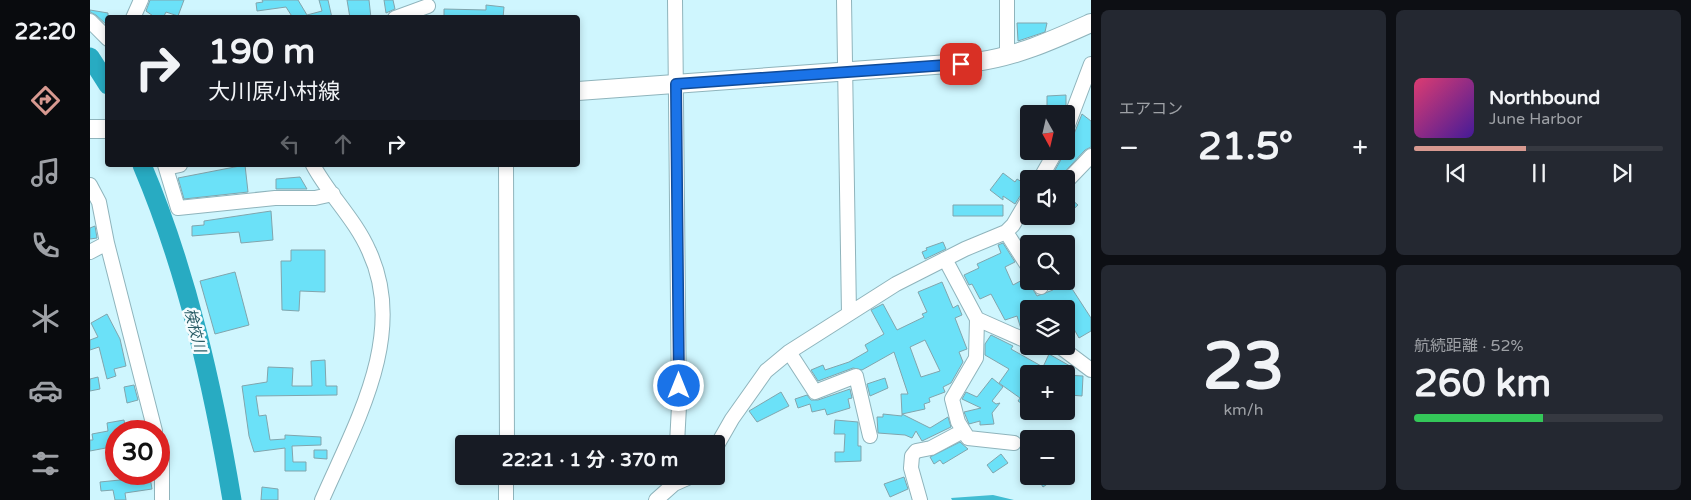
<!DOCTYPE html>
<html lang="ja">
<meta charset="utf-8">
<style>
body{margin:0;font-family:"Varela Round","Noto Sans JP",sans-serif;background:#242831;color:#f1f3f6;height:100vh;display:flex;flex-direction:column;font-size:19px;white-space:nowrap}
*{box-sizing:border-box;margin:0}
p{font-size:16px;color:#9ea1a6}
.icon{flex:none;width:28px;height:28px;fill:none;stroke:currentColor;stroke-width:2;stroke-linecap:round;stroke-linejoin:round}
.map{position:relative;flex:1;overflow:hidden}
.sheet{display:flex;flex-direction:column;gap:10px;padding:10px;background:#0d0f14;width:600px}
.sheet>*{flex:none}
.banner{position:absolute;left:15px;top:15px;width:475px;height:152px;border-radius:5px;box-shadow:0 2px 8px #0003;background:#171b24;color:#f1f3f6;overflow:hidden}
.needle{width:32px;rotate:172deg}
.controls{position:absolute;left:930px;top:105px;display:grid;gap:10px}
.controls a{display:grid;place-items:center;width:55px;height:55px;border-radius:5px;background:#171b24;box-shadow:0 2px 8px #0003;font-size:25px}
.speed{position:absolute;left:15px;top:420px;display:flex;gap:10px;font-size:25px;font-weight:700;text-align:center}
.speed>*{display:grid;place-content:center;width:65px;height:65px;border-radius:50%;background:#171b24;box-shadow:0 2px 8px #0003;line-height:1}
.speed .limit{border:8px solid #d22;background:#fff;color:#111}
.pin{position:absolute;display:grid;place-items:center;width:42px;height:42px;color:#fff;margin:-21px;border-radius:10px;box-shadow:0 2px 8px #0006}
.me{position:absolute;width:55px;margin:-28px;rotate:0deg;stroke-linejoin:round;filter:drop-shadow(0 0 4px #0008)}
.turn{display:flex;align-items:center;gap:18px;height:105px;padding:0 20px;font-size:22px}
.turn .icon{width:65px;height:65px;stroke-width:2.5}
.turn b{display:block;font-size:35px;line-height:42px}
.lanes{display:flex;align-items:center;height:48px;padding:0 20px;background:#0003;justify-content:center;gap:25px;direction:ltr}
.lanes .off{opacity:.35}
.big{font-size:38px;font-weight:700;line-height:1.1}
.sheet .widget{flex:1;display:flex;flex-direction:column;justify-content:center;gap:8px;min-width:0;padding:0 18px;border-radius:8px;background:#242831}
.sheet .dial{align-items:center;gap:0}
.dial b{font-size:65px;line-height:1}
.song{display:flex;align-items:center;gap:15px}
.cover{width:60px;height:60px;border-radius:8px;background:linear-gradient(135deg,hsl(340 70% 55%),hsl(260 70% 35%))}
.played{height:5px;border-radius:2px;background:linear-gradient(90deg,#d79990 45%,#363941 45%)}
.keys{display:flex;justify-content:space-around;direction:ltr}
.heat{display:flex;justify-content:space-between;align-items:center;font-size:28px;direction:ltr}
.charge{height:8px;border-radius:4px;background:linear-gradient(90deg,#34c759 52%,#363941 0)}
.sheet .tiles{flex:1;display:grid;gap:10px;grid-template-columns:repeat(2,1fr)}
.trip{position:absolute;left:365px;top:435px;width:270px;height:50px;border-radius:5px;background:#171b24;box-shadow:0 2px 8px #0003;font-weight:700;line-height:50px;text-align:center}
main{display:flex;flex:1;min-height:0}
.tab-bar{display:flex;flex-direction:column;width:90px;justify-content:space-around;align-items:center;background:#090b0e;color:#9ea1a6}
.tab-bar .icon{width:35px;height:35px}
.tab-bar .selected{color:#d79990}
.tab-bar b{font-size:22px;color:#f1f3f6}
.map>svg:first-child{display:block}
.forest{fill:#41bdd3}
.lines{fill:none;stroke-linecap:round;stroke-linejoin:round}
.river{stroke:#28abc2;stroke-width:19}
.building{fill:#6be1f8;stroke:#81a5ad;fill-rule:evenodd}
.minor-casing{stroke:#8fb4bc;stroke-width:16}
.major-casing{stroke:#8fb4bc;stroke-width:20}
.minor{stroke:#fff;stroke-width:14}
.major{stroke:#fff;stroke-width:18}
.route-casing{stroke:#114b97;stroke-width:12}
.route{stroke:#1a73e8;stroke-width:9}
.labels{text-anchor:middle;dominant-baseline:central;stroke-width:5;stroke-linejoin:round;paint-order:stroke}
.water-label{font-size:15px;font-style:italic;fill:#295c66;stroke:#f5fcfe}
</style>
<main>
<nav class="tab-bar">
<b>22:20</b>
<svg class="icon selected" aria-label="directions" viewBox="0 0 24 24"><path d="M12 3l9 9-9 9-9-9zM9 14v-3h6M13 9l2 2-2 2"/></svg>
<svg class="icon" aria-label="music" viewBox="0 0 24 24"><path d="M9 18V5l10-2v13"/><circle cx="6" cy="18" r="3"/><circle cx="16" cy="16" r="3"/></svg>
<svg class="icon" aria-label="phone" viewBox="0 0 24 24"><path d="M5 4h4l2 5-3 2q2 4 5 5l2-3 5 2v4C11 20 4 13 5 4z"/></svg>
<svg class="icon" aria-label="climate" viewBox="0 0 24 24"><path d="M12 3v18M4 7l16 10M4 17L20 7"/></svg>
<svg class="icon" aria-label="car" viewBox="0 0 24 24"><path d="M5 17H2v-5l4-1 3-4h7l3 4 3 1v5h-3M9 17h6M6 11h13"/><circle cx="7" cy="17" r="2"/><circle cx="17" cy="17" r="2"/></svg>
<svg class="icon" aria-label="filters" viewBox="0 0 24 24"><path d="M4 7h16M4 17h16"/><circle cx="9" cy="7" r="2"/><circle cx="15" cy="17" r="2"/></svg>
</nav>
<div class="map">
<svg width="1001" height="500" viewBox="0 0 1001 500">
<rect width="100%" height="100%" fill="#cff6fe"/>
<path class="forest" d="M903 495 924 500H862L861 498Z"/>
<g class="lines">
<path class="river" d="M0 57 18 85
M52 165C97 271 123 387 142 500"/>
</g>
<path class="building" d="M60 0H94L88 16 76 12 73 18H66L56 11Z
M172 0H208L217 15 232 11 229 0H238L242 18H203L196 7 167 11 166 3 173 2Z
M257 0H279L281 18H260Z
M294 0H303L305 9 296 13Z
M396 5 414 7 413 18H354V9L396 10Z
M0 10 18 13V26L6 15 0 12Z
M927 23H957L955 32 928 41Z
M976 95V106L957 107V96Z
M992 114 1001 121V147L995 150 968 179H964L961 177 973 156 984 143 979 138 984 134Z
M155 165 158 192 94 199 88 178Z
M913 173 925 182 927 179 932 182 939 174V188L932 193 925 204 913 196V200L900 190Z
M210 177 217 189H186V179Z
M981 199 988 205 976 216V204Z
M863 205H913V216H863Z
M181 211 183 240 151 243 149 232 102 236V226L114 225V221Z
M5 226 7 238 0 239V228Z
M853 242 856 249 835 259 832 252 837 250 836 248Z
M913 243 925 262 915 267 923 285 936 278 947 296 963 290 962 284 967 281H977L1001 318V331L989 338 976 315V309H972L967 302 947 309H939V332L931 329 927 316 915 320 901 294 890 299 882 284 879 285 874 275 889 268 887 264 911 253 908 245Z
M201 250H235V292L210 291 209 311 192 310 191 261H201Z
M145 272 159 325 125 334 110 281Z
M852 282 863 308 868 305 872 315 865 318 877 349 869 352 873 362 861 383 853 387 855 392 839 398 840 402 834 404 835 409 812 414 811 394H818L804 352 772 370 763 368 728 381 721 370 733 365 735 370 759 362 778 351 775 345 794 334 781 310 793 304 807 330 834 317 832 314 837 312 828 292ZM835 340 850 371 831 377 820 347Z
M17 314 30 339 36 366 24 369 26 376 17 379 9 347 0 350V340L8 337 1 323Z
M901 335 923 346 921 349 953 367 959 354 980 366 977 374H939V409L928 401 930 398 909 383 919 369 895 355V344Z
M235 360 236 386H247V395L166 396 169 416 176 415 180 440 195 439V435L231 437V445L202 446 203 462H216V471H195V448L164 452 159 436 152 386 177 382 178 367 203 368 202 386H222L221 361Z
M976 375 993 376 992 396 980 395Z
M8 377 10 389 0 391V379Z
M795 378 798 388 780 396 777 384Z
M902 378 913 387 902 401 906 404 910 403 902 413 904 424 890 425V421L879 424 874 412 891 408 872 399 876 392 887 397Z
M44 385 48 400 37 403 34 387Z
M760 389 762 398 758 399 760 408 737 415 735 409 722 412 720 404 708 408 705 399 717 395 721 400H728Z
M691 392 699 406 667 422 659 411Z
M793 414 812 416V414L840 428 858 417 861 427 832 441 826 431 822 438 815 435 788 433 787 417H793Z
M34 420 36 431H26V451H22L21 447 0 451V440H3L2 434 18 431 17 423Z
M745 420 768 422V446H771V461L745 462V452H754L755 434H744Z
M870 442 878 449 853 464 850 460 844 464 840 457Z
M224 450H237V459L224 458Z
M911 454 918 463 903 473 897 465Z
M946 476H969L953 487Z
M60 477 62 489 35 493 36 500H25L23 490 11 491 10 482Z
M814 477 818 489 800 497 794 484Z
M172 487 188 489V500H171Z"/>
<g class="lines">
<defs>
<path id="minor" d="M585 0 589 406 587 444
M754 0 759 314
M43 18 51 0
M305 18 338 6
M0 21 18 39
M917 57V0
M976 130 1001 64
M75 165 88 208 185 198H225L243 194
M223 165C239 195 265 219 279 251 318 334 265 424 232 500
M416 165 417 444
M76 168 90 165
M950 179 966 151
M976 182 1001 156
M0 185 9 202 17 243 65 431
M916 232 939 268
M0 252 17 243
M855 259 887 319 939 342
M947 281 951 287
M887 319 886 358 862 399 868 422 878 438 924 443
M949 346H953
M969 346 1001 370
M699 352 725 392 766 376 780 436
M69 445 72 455V500
M626 447 642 419 676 371 699 352 806 284 875 249 916 232 923 225 939 198
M416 500V476
M566 500 584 484 602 476
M830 500 821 468 822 456 826 451 841 448 873 431"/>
<path id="major" d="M488 91 886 62C928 56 963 40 1001 23
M0 129H18"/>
</defs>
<use href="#minor" class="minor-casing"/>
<use href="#major" class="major-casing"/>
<use href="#minor" class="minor"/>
<use href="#major" class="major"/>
</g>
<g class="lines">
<defs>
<path id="route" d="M589 386 586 84 871 64"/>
</defs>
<use href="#route" class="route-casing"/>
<use href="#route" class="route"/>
</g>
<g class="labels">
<g class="water-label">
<text transform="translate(105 330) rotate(76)">検校川</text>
</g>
</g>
</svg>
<div class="controls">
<a><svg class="needle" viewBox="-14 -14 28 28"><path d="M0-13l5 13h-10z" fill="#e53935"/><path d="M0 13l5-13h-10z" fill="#9ea1a6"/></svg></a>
<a><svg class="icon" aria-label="sound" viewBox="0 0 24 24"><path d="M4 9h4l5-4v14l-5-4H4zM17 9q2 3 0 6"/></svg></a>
<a><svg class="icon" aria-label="search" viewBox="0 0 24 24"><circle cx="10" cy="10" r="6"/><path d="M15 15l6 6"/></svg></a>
<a><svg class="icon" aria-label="layers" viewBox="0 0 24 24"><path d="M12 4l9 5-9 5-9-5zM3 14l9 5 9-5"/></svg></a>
<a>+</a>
<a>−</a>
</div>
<div class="speed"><div class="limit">30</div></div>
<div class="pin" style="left:871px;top:64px;background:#d93025"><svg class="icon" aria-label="arrive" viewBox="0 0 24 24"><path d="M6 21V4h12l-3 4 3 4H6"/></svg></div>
<svg class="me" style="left:589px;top:386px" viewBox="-20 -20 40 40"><circle r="17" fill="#1a73e8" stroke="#fff" stroke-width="3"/><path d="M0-11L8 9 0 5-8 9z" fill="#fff"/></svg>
<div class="trip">22:21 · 1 分 · 370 m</div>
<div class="banner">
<div class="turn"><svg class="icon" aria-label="right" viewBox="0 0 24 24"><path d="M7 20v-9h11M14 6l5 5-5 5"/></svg><div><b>190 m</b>大川原小村線</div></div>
<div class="lanes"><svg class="icon off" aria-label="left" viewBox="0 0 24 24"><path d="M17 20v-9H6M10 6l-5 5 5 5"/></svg><svg class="icon off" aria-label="ahead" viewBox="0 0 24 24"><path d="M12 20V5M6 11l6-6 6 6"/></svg><svg class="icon" aria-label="right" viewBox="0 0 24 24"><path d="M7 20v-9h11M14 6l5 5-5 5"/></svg></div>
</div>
</div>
<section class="sheet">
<div class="tiles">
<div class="widget"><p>エアコン</p>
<div class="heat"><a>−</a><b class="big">21.5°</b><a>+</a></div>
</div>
<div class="widget">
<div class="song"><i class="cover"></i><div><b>Northbound</b><p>June Harbor</p></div></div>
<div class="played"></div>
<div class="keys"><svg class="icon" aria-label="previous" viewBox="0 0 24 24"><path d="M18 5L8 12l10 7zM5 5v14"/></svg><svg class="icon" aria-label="pause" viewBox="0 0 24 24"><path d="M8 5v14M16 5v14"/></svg><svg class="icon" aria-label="next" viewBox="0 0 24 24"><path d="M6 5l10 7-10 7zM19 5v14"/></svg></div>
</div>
<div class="widget dial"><b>23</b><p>km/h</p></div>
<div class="widget"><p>航続距離 · 52%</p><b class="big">260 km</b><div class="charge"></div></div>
</div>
</section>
</main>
